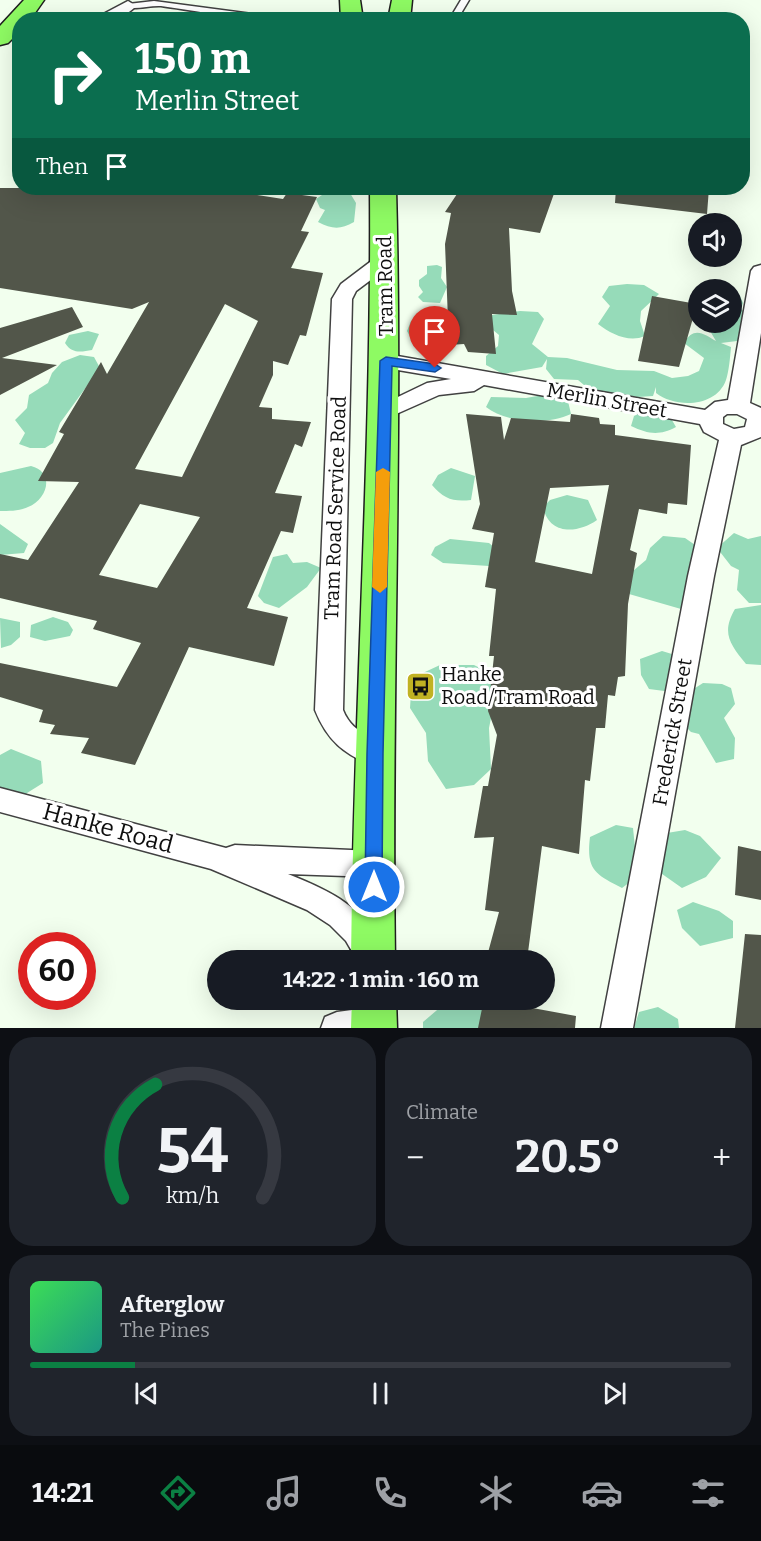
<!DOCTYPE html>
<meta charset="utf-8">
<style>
body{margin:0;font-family:Bitter,serif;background:#20242c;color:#f1f3f6;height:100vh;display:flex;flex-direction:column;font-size:22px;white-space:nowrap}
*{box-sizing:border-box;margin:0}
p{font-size:20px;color:#9ea1a6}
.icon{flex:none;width:33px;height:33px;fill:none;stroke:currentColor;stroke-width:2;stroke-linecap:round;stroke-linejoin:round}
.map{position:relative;height:1028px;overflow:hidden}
.panel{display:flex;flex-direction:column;gap:9px;padding:9px;background:#0d0f14;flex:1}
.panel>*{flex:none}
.guide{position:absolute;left:12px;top:12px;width:738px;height:183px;border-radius:24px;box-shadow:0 6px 24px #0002;background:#0b6e4f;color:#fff;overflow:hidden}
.controls{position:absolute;left:688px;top:213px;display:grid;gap:12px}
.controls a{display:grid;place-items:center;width:54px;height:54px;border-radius:50%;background:#171b24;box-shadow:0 6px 24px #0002;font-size:30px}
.speed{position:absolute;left:18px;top:932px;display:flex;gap:12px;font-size:30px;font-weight:700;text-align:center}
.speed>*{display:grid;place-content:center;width:78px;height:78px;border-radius:50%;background:#171b24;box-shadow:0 6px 24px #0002;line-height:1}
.speed .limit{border:9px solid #d22;background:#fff;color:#111}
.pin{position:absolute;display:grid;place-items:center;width:51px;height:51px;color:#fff;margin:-62px -26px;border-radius:50% 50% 50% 0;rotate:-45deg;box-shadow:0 0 6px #0007}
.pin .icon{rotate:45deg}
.me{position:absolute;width:66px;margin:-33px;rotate:0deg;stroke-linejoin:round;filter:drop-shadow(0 0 4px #0008)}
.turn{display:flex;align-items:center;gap:21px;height:126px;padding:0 24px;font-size:27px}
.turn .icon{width:78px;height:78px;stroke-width:2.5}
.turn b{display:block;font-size:42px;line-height:51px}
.then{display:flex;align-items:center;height:57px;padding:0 24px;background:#0003;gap:12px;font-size:22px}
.big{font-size:45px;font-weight:700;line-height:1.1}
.panel .tile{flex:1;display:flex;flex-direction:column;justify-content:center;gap:9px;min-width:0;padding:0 21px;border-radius:24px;background:#20242c}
.panel .dial{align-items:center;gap:0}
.dial svg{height:156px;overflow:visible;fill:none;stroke:#363941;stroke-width:7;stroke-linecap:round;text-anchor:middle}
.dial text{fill:#f1f3f6;stroke:none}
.song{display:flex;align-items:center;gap:18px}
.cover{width:72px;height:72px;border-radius:9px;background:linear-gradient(135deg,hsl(130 70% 55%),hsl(170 70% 35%))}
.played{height:6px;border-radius:3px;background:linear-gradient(90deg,#0b8043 15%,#363941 15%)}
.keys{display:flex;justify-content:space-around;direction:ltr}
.heat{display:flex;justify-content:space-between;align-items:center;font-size:33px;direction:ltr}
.panel .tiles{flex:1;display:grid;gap:9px;grid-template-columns:1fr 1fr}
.tile:last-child{grid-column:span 2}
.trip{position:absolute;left:207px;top:950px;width:348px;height:60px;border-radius:30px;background:#171b24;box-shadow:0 6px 24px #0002;font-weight:700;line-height:60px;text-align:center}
.tabs{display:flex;height:96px;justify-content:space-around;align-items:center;background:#090b0e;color:#9ea1a6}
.tabs .icon{width:42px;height:42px}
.tabs .current{color:#0b8043}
.tabs b{font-size:27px;color:#f1f3f6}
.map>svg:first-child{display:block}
.forest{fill:#96dbb9}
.building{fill:#52564a;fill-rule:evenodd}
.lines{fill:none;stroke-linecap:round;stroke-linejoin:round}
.service-casing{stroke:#414141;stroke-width:3}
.minor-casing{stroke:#414141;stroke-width:3}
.primary-casing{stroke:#1f1f1f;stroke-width:3}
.service{fill:#fff;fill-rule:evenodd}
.minor{fill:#fff;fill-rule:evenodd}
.primary{fill:#8efa63;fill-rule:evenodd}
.route{fill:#1a73e8;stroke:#114b97;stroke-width:1.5}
.slow{fill:#f59e0b}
.labels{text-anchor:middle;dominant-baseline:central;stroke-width:6;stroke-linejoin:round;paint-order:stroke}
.street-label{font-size:20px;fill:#0e0e0e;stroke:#fff}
.poi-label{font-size:20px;fill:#0e0e0e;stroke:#fff;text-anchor:start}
.near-street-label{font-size:24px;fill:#0e0e0e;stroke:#fff}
</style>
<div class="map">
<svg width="761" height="1028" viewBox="0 0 761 1028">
<rect width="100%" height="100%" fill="#f2ffee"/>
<path class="forest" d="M325 193H350L356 203 354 222C340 230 332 229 318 222L325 210 320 208 316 199Z
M437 265 442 267 441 278 447 287 440 303 423 302 418 297 423 292 419 286V280L427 274V266Z
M627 284 644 285 659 294 641 311 640 321 645 336C629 343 611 334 598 324L610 306 602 297 609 286Z
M732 293 740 296 743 303 741 309 755 321 753 339 721 343 731 347C730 358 729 371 726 380 716 408 675 408 656 393V387L653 396 638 397 590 390 578 380 554 379 546 369 547 359 542 367 503 374 486 365V356L498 346 499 335 487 325 485 316 520 311 538 312 544 319 532 344 548 357 567 358 617 370 654 371 672 378 688 376 699 371 704 358 684 343C694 325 705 335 716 341L707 326 709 323 732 322Z
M442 313 454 319 461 337C449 359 416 352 407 331L411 321 424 314Z
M88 331 99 334 92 350C81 352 72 354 65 343L69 335Z
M80 355 94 357 100 368 60 423 53 443 45 448H30L19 444 25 433 15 420 27 408 29 395 48 383 52 373 62 362Z
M549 394 567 397 571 414C548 425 506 423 486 407L491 397 526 398Z
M648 409 669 415 676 427C659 436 648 434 631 426L634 416Z
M31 466C55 472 48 499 28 507 20 511 9 511 0 511V473Z
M451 468 475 476 471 500C453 502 444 499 432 485L438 475Z
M567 495 588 500 597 520C577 534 549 535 543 507L550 500Z
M0 524 28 544 24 553 0 555Z
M734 533 748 539 761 536V603H749L737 590 739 570 731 566 717 548Z
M663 536 685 538 698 547 701 576 686 584 681 609 629 594 627 576 646 560 650 548Z
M450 539 489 543 500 552 489 566 443 563 431 555 435 547Z
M287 554 293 563 307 562 321 568 307 587 279 608 264 603 258 596 273 557Z
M761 605V665L746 664C730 644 721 633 735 609Z
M53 617 68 622 73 630 70 636 45 641 30 637 31 625Z
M0 618 20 622V637L11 645 1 648Z
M662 651 685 658 672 692 649 689 641 675 640 659Z
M440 665H474L496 676V693L489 728 491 769 474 785 446 789 428 761 426 733 410 708 412 678Z
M703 683 722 684 731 688 735 704 724 718 735 738 734 759 716 763 699 734 691 732 680 721 678 699Z
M11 749 41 761 43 783 27 793 12 810 0 804V755Z
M616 825 633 828 638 876 622 888C595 874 586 870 590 837Z
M685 830 700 836 721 858 706 877 682 888 655 869 667 833Z
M693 902 719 911 733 921V938L700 946 682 928 677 910Z
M450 999H473L483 1006V1028H423V1022Z
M658 1007 678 1019 679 1028H634L639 1012Z"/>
<path class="building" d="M0 188H214L283 199 287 193 317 197 301 231 309 232 291 268 323 273 306 336 300 335 288 365 273 361V375L259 407 272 408V419L311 422 302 447 295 444 275 493 302 496 293 533 281 531 247 608 288 617 274 666 189 647 135 765 81 753 89 738 50 734 55 725 39 722 43 710 0 697V663L117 687 141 643 93 629 97 621 0 598V554L28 560 79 482 38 481 64 434 59 432 101 362 107 374 149 302 132 309 0 288ZM225 304 258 321 182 477 135 469ZM140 504 200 517 157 588 99 575Z
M461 188H556L540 233 509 228 512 291 517 315 492 314 496 354 468 352 464 344 449 345 445 244 451 213 445 212Z
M616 188H709L707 214 615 203Z
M652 296 697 304 679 367 638 361Z
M72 307 83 327 2 358 57 365 0 395V328Z
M466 414 501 417 504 440 511 418 570 422 571 414 599 418 600 424 615 425V435L691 445 687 505 668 503 667 514 639 509 630 550 637 553 628 604 625 676 618 677 615 696 608 695 605 728H596L590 781 585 780 579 854 542 846 527 960H486L499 912 485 910 494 837 474 838 483 786H488L497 735 488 711 494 656H489L496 589 485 587 494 533 472 529 480 504ZM609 485 592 574 535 562 550 488Z
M738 846 761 851V900L735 895Z
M745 934 761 935V1028H735Z
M484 999 576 1016 575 1028H478Z"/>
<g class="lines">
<defs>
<path id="service" d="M461 0H469L457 20H449Z
M154 1 283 18 287 20C244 20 202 12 161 6 150 5 133 11 124 6L128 4Z
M595 14H601L600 20H592Z"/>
<path id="minor" d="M128 1 136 6C124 19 108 20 92 20Z
M385 254 392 256 395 260 392 264 356 291 352 299 343 710C354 738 379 734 389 754L385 762 375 766C344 755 327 740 315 710L332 299 341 284 378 256Z
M761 265V333L750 403 761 408V437L741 445 714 576 633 1028H601L688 576 719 440 704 432 700 424 484 385 474 391 439 395 385 419 377 417 374 412 377 407 427 383 451 379 386 368 378 366 375 361 378 356 386 354 705 410 715 402 728 400 751 271 754 267ZM727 414H737L747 419 745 427 734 429 723 424V417Z
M0 788 226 848 235 845 374 851 385 855 389 864 385 873 374 877 288 874C331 891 366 908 386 952L382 960H357L346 941 330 925 307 910 211 869 0 812Z
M374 1007 386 1012 390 1023 388 1028H321L325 1017 337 1012Z"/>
<path id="primary" d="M24 0H44L30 20H20V31L8 43 0 45V26Z
M340 0H360L363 20H341Z
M392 0H412L410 20H388Z
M370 188H396C403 445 391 703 395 960H351C354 703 372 446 370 188Z
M352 999H396L397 1028H351Z"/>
</defs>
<use href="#service" class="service-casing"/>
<use href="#minor" class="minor-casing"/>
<use href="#primary" class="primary-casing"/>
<use href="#service" class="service"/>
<use href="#minor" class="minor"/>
<use href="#primary" class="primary"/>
</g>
<path class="route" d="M386 357 435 364 441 368 435 372 392 366 383 754 382 887 380 893 374 895 368 893 365 887 367 754 380 361Z"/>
<path class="slow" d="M383 468 390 472 387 587 380 593 372 587 376 472Z"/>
<defs>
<symbol id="bus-square" viewBox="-11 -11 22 22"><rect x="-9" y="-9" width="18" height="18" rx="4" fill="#c0b223" stroke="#fff"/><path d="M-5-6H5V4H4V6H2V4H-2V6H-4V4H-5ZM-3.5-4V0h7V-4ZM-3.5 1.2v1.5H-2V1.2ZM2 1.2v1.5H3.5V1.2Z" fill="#111"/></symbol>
</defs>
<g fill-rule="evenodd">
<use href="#bus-square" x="404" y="670" width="33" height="33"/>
</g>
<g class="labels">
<g class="street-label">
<text transform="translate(385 286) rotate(-91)">Tram Road</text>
<text transform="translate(607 400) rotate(10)">Merlin Street</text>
<text transform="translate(335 508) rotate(-88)">Tram Road Service Road</text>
<text transform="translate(672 732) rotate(-80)">Frederick Street</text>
</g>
<g class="poi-label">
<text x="441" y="674">Hanke<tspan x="441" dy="23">Road/Tram Road</tspan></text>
</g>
<g class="near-street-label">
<text transform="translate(108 828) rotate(15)">Hanke Road</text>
</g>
</g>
</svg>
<div class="controls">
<a><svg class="icon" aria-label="sound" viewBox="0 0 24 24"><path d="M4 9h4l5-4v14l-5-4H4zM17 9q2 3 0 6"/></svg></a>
<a><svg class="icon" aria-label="layers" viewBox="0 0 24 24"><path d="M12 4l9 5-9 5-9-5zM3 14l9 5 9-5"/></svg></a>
</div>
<div class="speed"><div class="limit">60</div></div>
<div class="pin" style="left:435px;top:368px;background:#d93025"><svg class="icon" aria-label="arrive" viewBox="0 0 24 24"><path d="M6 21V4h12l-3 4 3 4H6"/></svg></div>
<svg class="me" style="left:374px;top:887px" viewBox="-20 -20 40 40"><circle r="17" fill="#1a73e8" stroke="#fff" stroke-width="3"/><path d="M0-11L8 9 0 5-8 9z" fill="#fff"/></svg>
<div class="trip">14:22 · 1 min · 160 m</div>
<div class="guide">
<div class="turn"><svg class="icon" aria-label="right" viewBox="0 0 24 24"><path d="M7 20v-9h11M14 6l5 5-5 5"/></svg><div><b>150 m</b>Merlin Street</div></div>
<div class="then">Then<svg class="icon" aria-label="arrive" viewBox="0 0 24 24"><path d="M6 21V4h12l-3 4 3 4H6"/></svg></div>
</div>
</div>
<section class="panel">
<div class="tiles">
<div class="tile dial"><svg viewBox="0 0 100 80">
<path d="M14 69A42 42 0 1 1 86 69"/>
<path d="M14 69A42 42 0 0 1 31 11" stroke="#0b8043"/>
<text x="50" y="56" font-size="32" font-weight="700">54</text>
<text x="50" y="72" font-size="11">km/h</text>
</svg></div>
<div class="tile"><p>Climate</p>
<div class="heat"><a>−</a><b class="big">20.5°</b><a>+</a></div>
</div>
<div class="tile">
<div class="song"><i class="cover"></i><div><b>Afterglow</b><p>The Pines</p></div></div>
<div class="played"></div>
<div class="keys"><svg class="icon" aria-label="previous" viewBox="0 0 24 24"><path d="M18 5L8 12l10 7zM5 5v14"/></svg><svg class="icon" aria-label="pause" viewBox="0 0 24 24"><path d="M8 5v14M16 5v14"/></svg><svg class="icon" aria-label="next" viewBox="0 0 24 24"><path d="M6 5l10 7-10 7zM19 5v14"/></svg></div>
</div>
</div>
</section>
<nav class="tabs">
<b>14:21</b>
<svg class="icon current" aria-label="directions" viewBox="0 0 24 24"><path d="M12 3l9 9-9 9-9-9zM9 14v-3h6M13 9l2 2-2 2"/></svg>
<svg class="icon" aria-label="music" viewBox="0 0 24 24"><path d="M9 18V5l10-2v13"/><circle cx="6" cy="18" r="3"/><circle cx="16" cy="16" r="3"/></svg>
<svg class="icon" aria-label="phone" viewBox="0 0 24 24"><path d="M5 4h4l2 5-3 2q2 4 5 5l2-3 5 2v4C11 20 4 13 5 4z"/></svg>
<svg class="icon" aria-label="climate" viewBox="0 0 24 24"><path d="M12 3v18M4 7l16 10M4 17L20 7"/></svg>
<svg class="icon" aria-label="car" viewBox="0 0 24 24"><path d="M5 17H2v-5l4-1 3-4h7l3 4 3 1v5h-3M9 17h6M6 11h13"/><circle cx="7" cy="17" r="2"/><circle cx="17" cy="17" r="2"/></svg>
<svg class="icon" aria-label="filters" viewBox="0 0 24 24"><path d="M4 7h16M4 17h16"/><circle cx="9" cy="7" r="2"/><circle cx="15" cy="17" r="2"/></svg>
</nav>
